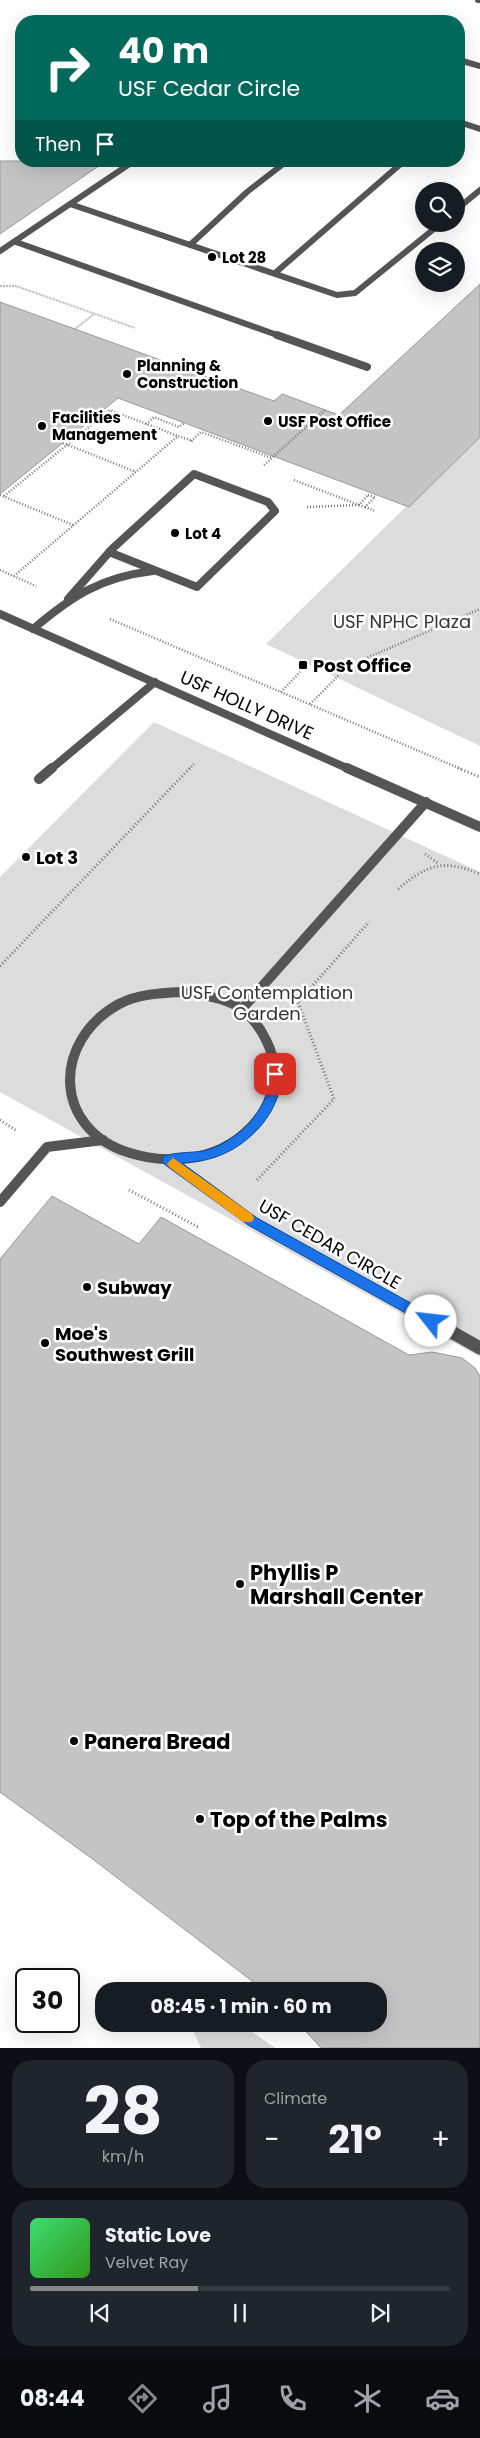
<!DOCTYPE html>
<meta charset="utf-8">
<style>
body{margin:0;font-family:Poppins,sans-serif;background:#20242c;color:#f1f3f6;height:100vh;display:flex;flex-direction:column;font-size:19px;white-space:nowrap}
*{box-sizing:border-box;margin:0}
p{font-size:16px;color:#9ea1a6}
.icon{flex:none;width:28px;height:28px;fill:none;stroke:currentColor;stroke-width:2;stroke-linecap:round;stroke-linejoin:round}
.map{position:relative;height:2048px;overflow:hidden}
.side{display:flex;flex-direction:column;gap:12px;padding:12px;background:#0d0f14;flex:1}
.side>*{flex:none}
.banner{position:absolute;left:15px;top:15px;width:450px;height:152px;border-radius:20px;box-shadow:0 5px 20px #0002;background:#00695c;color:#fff;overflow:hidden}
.fabs{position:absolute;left:415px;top:182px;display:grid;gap:10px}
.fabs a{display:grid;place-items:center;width:50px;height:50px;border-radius:50%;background:#171b24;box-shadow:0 5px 20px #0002;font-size:25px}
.speed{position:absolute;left:15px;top:1968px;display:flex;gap:10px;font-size:25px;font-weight:700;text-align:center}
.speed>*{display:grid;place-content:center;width:65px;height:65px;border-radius:50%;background:#171b24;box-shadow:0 5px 20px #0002;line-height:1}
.speed .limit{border:2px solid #111;border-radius:8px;background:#fff;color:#111}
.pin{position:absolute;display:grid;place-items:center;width:42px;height:42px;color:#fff;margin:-21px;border-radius:10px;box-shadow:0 2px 8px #0006}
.me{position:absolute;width:55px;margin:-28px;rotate:299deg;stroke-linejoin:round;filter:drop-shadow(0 0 4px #0008)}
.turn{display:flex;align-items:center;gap:18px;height:105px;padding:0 20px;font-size:22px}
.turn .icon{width:65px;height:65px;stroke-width:2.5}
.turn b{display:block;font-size:35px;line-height:42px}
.then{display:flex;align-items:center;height:48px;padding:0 20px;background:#0003;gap:10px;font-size:19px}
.big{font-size:38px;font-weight:700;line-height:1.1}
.side .card{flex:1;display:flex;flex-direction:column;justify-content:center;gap:8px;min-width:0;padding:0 18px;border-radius:20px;background:#20242c}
.side .dial{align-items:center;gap:0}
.dial b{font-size:65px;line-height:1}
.song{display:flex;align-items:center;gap:15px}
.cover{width:60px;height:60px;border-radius:8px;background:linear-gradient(135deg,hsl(140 70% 55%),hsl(110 70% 35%))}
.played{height:5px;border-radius:2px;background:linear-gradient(90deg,#858687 40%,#363941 40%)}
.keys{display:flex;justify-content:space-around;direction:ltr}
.heat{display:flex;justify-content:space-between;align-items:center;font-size:28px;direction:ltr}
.side .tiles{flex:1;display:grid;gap:12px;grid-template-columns:1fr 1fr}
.card:last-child{grid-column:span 2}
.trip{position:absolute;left:95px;top:1982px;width:292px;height:50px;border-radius:20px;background:#171b24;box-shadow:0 5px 20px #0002;font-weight:700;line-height:50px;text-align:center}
.tab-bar{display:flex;height:80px;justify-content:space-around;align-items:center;background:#090b0e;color:#9ea1a6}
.tab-bar .icon{width:35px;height:35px}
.tab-bar .on{color:#858687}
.tab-bar b{font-size:22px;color:#f1f3f6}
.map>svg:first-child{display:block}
.green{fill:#dcdcdc}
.building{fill:#c4c4c4;stroke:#999}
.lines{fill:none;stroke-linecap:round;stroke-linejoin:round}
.path-far2{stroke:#777;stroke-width:2;stroke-dasharray:0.5 1;stroke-linecap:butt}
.path-far1{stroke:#777;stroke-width:2.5;stroke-dasharray:1 2;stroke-linecap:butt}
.path{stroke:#777;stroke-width:3;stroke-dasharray:1 2.5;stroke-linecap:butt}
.service-far2{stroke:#555;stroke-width:6}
.service-far1{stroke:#555;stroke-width:8}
.service{stroke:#555;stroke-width:10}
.minor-far1{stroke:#555;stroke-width:10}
.minor{stroke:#555;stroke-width:13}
.tertiary-far1{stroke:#555;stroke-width:8}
.tertiary{stroke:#555;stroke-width:10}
.route{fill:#1a73e8;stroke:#114b97}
.slow{fill:#f59e0b}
.poi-dot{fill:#000;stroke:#fff;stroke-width:2}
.labels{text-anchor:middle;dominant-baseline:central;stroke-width:5;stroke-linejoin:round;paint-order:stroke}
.far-poi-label{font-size:15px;font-weight:bold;fill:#000;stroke:#fff;text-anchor:start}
.park-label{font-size:18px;fill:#333;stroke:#fff}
.poi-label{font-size:18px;font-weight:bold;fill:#000;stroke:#fff;text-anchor:start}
.street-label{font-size:18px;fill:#000;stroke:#fff}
.near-poi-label{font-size:21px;font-weight:bold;fill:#000;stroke:#fff;text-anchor:start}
</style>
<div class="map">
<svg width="480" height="2048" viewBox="0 0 480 2048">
<rect width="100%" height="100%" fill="#fff"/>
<path class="green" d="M480 434V746L266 644Z
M154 722 480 872V1357L0 1092V877Z
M190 2024H241L275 2048H201Z"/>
<path class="building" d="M0 161H106L0 234Z
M480 284V437L409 507 118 398 0 494V302L274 401 282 394 339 415Z
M52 1196 139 1244 161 1217 409 1355 432 1352 462 1358 475 1368 480 1376V2048H321L299 2024H379V1991H265L94 1860 0 1792V1259Z"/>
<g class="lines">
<path class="path-far2" d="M0 286H16L135 328
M75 329 94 314"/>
<path class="path-far1" d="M146 424 154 417 179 427 184 423
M191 441 201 432 272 458
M63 443 136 472
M264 465 325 410
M294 480 359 505
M0 495 73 525
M368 495 375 497 365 507 359 505Z
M4 496 110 410 178 436
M307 507 359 505
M365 507 375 511
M0 570 36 586
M14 576 178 436 193 441
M110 619 461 769
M281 692 300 672
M310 704 348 666 480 609
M189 769 195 763"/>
<path class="path" d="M458 768 480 777
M425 854 439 864
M398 889C428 864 443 859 480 874
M0 966 190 768
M0 1120 17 1131
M257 1180 334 1099 298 1002 369 922
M129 1190 200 1228"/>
<path class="service-far2" d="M478 0H480
M459 60 480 66
M459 122 480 129
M70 204 337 295 355 293 440 224
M456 210 480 190
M16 242 280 336
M190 245 247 192 287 161
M0 251 134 161
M275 273 404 161"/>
<path class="service-far1" d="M277 335 367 367
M68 599 112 549 194 474 268 502 275 511 197 587 109 552
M33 629C72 596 101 577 153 571
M51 769 155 682"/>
<path class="service" d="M39 779 52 768
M0 1202 47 1147 103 1140"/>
<path class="minor-far1" d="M182 992C200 995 221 997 237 1006 249 1013 260 1027 266 1040 292 1090 254 1141 204 1155 181 1162 153 1160 130 1153 52 1129 52 1041 119 1004 138 994 161 993 182 992Z
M242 1009 426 802
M168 1160 253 1221 444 1328"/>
<path class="minor" d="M441 1326 480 1348"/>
<path class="tertiary-far1" d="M0 614 349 769"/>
<path class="tertiary" d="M347 768 480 827"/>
</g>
<path class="route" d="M275 1069 281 1074C282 1114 244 1152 205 1160 198 1162 190 1162 182 1163L257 1218 436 1317 438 1321 436 1325H427L248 1225 164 1164 162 1160 164 1156C176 1152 190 1153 203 1151 237 1143 270 1110 270 1074Z"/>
<path class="slow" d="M173 1158 252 1214 254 1218 252 1222H243L169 1167 167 1164Z"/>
<g class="poi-dot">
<circle cx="212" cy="257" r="5"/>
<circle cx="127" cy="374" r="5"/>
<circle cx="268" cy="421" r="5"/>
<circle cx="42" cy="426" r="5"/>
<circle cx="175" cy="533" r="5"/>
<rect x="298" y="660" width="10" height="10" rx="2.5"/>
<circle cx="26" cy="857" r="5"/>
<circle cx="87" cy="1287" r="5"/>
<circle cx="45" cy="1343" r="5"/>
<circle cx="240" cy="1584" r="5"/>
<circle cx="74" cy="1741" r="5"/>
<circle cx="200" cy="1819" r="5"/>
</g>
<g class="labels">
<g class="far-poi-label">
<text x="222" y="257">Lot 28</text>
<text x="137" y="365">Planning &amp;<tspan x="137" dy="17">Construction</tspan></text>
<text x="52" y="417">Facilities<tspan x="52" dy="17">Management</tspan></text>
<text x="278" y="421">USF Post Office</text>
<text x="185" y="533">Lot 4</text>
</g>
<g class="park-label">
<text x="402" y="621">USF NPHC Plaza</text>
<text x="267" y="992">USF Contemplation<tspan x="267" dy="21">Garden</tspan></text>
</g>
<g class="poi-label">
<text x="313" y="665">Post Office</text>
<text x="36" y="857">Lot 3</text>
<text x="97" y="1287">Subway</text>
<text x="55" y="1333">Moe's<tspan x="55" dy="21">Southwest Grill</tspan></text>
</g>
<g class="street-label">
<text transform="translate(247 705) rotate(24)">USF HOLLY DRIVE</text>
<text transform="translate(330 1244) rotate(30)">USF CEDAR CIRCLE</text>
</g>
<g class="near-poi-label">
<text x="250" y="1572">Phyllis P<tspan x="250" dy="24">Marshall Center</tspan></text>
<text x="84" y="1741">Panera Bread</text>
<text x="210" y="1819">Top of the Palms</text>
</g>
</g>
</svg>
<div class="fabs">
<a><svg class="icon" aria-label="search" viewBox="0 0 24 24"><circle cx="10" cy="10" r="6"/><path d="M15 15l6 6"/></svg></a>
<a><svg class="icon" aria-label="layers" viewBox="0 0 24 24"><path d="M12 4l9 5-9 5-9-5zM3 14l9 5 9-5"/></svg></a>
</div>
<div class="speed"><div class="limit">30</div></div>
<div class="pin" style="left:275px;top:1074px;background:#d93025"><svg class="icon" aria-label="arrive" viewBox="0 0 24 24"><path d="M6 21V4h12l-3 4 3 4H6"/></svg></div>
<svg class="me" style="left:431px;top:1321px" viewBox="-20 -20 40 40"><circle r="19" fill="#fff"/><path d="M0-13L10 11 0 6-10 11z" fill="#1a73e8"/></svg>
<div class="trip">08:45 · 1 min · 60 m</div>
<div class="banner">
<div class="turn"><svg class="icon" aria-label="right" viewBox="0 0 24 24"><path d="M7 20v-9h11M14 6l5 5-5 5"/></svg><div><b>40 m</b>USF Cedar Circle</div></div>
<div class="then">Then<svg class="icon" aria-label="arrive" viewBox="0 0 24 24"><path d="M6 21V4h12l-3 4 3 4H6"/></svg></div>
</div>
</div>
<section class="side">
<div class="tiles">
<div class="card dial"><b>28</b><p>km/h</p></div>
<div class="card"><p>Climate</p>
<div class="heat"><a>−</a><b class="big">21°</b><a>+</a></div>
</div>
<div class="card">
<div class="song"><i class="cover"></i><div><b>Static Love</b><p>Velvet Ray</p></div></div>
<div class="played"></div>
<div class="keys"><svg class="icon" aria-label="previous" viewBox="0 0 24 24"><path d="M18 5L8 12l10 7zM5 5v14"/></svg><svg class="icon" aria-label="pause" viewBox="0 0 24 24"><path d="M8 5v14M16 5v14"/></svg><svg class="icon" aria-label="next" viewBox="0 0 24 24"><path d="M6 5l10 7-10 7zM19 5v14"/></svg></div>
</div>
</div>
</section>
<nav class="tab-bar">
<b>08:44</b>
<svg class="icon on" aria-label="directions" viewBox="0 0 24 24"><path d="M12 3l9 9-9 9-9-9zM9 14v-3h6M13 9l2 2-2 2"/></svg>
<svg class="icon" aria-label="music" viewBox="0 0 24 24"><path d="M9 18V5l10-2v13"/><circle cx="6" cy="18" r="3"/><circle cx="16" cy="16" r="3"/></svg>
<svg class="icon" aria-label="phone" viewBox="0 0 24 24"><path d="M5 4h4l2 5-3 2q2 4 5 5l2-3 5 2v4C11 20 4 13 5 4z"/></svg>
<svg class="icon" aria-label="climate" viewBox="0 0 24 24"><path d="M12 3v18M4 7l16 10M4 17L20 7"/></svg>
<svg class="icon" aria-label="car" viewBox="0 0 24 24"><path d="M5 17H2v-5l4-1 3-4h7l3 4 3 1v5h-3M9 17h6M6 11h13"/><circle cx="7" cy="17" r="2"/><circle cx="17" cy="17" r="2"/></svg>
</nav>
